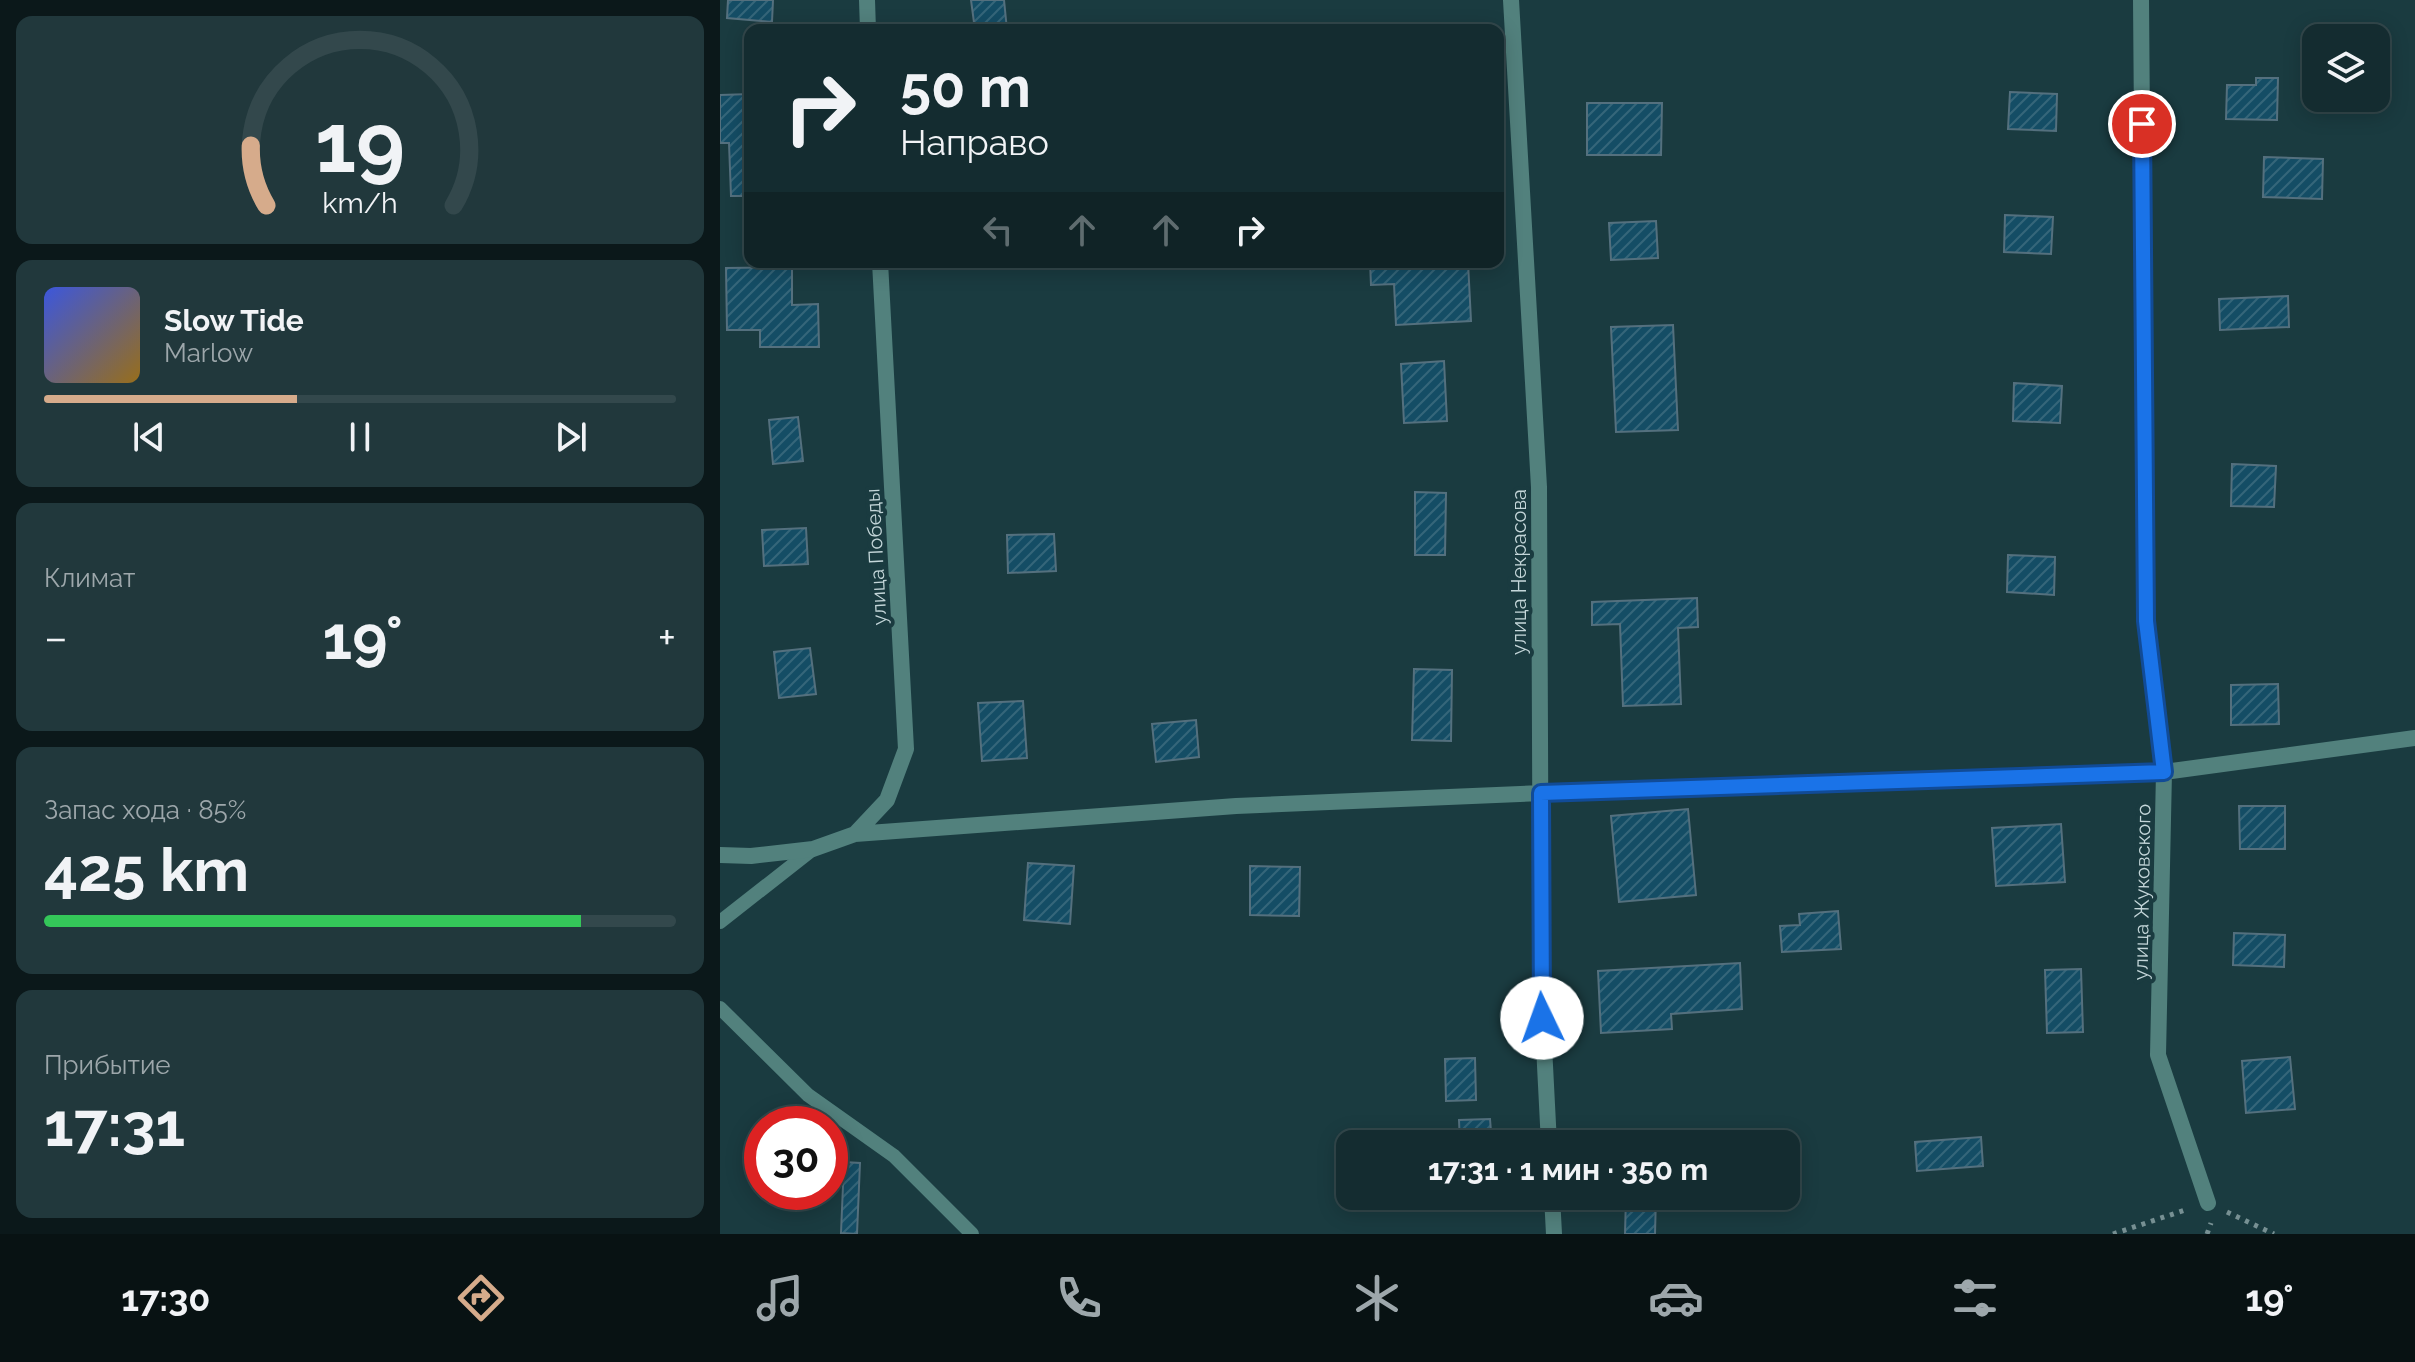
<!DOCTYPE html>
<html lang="ru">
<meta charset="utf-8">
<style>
body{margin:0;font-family:Raleway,sans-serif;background:#21383c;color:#f1f3f6;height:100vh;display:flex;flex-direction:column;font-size:30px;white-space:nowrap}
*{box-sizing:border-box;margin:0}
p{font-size:26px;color:#9da7ab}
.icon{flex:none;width:44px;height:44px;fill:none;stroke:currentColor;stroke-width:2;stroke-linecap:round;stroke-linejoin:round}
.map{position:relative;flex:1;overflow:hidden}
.side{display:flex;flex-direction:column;gap:16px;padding:16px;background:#0b181a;width:720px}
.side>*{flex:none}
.guide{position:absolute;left:24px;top:24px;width:760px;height:244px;border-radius:16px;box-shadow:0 4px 20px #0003,0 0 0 2px #33484c;background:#142c30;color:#f1f3f6;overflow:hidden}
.controls{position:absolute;left:1582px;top:24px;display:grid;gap:16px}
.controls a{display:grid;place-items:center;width:88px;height:88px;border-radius:16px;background:#142c30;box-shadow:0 4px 20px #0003,0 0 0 2px #33484c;font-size:40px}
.speed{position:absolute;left:24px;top:1106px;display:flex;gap:16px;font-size:40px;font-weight:700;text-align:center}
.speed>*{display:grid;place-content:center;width:104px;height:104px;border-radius:50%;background:#142c30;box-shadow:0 4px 20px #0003,0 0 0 2px #33484c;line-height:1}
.speed .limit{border:12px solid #d22;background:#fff;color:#111}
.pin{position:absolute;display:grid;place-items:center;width:68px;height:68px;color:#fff;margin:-34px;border:4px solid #fff;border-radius:50%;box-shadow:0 2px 8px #0007}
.me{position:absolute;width:88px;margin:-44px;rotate:357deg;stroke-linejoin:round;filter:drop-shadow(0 0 6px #0008)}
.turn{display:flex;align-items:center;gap:28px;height:168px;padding:0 24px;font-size:36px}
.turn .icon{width:104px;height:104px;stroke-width:2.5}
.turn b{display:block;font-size:56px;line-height:68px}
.lanes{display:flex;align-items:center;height:76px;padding:0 24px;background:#0003;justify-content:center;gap:40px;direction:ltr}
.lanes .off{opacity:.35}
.big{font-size:60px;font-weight:700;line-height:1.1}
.side .widget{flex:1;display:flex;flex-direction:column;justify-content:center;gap:12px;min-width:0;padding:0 28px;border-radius:16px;background:#21383c}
.side .dial{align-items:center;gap:0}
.dial svg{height:208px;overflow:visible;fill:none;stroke:#33484c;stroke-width:7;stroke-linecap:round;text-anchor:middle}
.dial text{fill:#f1f3f6;stroke:none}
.song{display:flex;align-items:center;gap:24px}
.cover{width:96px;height:96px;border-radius:12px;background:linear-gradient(135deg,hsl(230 70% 55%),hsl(40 70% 35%))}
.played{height:8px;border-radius:4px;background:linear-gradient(90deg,#d6ab8b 40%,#33484c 40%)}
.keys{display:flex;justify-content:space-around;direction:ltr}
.heat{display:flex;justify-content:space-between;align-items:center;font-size:44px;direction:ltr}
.charge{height:12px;border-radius:6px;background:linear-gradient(90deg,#34c759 85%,#33484c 0)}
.trip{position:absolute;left:616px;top:1130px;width:464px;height:80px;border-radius:16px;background:#142c30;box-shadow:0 4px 20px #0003,0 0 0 2px #33484c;font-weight:700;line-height:80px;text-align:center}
.menu{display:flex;height:128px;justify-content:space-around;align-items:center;background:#081213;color:#9da7ab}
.menu .icon{width:56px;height:56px}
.menu .on{color:#d6ab8b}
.menu b{font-size:36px;color:#f1f3f6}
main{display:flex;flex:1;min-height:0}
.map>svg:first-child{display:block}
.building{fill:url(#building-hatch);stroke:#54707e;stroke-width:2}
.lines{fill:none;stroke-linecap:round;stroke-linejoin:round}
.path{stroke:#779093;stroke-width:5;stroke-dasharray:4 6;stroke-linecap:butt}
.lane{stroke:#52817d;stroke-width:14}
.street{stroke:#52817d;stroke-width:16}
.route-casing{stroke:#114b97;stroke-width:20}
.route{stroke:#1a73e8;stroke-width:14}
.labels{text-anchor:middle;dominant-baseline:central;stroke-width:8;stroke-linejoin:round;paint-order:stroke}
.street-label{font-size:20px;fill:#c4d6d9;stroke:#1a3b40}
</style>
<main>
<section class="side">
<div class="widget dial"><svg viewBox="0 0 100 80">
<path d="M14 69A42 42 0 1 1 86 69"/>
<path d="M14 69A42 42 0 0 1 8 46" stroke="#d6ab8b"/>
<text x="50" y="56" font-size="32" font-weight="700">19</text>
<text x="50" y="72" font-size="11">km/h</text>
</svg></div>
<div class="widget">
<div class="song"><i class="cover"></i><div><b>Slow Tide</b><p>Marlow</p></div></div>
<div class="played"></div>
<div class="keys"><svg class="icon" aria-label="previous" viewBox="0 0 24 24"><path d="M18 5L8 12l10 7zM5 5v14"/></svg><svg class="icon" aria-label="pause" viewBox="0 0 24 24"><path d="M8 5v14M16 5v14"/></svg><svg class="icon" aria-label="next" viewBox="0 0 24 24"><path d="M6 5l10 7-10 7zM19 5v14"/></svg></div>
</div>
<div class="widget"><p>Климат</p>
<div class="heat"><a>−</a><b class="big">19°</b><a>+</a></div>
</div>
<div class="widget"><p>Запас хода · 85%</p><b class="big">425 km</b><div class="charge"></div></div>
<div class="widget"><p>Прибытие</p><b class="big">17:31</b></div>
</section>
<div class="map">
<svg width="1695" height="1234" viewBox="0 0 1695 1234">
<defs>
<pattern id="building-hatch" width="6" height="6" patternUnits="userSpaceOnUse" patternTransform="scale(2)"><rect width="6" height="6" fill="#144d65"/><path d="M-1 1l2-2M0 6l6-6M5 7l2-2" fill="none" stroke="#35667a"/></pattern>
</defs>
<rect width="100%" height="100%" fill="#1a3b40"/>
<path class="building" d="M8 0H53L52 22 7 18Z
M251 0H284L287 30H255Z
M1536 78H1558L1557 120 1506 119 1507 85H1536Z
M1290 92 1337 94 1336 131 1288 129Z
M30 94V196H11L9 143H0V95Z
M867 103H942L941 155H867Z
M1544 157 1603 159 1602 199 1543 197Z
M1285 215 1333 217 1331 254 1284 252Z
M936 221 938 258 891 260 889 223Z
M650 262H748L751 321 676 325 674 284 651 285Z
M72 267V305L98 304 99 347H40V330H7L6 268Z
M1568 296 1569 327 1500 330 1499 299Z
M953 325 958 430 896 432 891 327Z
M724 361 727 421 684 423 681 364Z
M1294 383 1342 386 1340 423 1293 421Z
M78 417 83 461 53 464 49 420Z
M1512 464 1556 466 1554 507 1511 506Z
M695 492 726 493 725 555H695Z
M86 528 88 564 44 566 42 530Z
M334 534 336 571 288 573 287 535Z
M1288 555 1335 557 1334 595 1287 592Z
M977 598 978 627 958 628 961 704 903 706 900 624 872 625V602Z
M90 648 96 694 59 698 54 652Z
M694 669 732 670 731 741 692 740Z
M1558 684 1559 724 1511 725V685Z
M303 701 307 758 262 761 258 703Z
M476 720 479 757 436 762 432 724Z
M1519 806H1565V849H1520Z
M968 809 976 895 899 902 891 816Z
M1341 824 1345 882 1276 886 1272 828Z
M308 863 354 866 350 924 304 920Z
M530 866 580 867 579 916 530 915Z
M1118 911 1121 949 1062 952 1060 926 1080 925 1079 914Z
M1514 933 1565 935 1564 967 1513 965Z
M1020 963 1022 1009 951 1014 952 1029 881 1033 878 971Z
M1361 969 1363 1032 1327 1033 1325 970Z
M1570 1057 1575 1109 1526 1113 1522 1061Z
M755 1058 756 1100 726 1101 725 1059Z
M770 1119 772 1144H740L739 1120Z
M1261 1137 1263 1166 1197 1171 1195 1142Z
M124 1162 140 1163 137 1234 121 1233Z
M906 1196H936L935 1234H905Z"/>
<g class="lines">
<path class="path" d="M1507 1212 1554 1234
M1393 1234 1468 1209
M1487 1234 1491 1223"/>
<path class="lane" d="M0 922 93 849
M0 1008 88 1095 174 1156 252 1234"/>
<path class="street" d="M147 0 148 30
M791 0 819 487 821 987 829 1144
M1421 0 1426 621 1444 772 1438 1055 1488 1203
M135 834 167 800 186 749 160 262
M0 855 31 856 93 849 135 834 516 806 821 793 1444 772 1695 738
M832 1196 834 1234"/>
</g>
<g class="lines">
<defs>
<path id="route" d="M822 1018 821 793 1444 772 1426 621 1422 124"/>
</defs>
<use href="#route" class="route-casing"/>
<use href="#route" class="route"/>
</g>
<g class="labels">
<g class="street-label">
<text transform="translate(156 557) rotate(-93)">улица Победы</text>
<text transform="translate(799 572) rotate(-90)">улица Некрасова</text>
<text transform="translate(1422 892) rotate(-89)">улица Жуковского</text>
</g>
</g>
</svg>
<div class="controls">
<a><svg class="icon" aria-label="layers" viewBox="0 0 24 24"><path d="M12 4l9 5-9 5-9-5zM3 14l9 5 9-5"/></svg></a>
</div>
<div class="speed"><div class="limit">30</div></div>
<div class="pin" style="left:1422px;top:124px;background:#d93025"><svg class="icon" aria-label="arrive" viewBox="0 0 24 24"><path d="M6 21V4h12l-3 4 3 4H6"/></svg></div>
<svg class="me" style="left:822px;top:1018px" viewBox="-20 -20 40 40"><circle r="19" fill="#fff"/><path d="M0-13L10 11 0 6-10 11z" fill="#1a73e8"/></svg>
<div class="trip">17:31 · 1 мин · 350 m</div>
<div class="guide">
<div class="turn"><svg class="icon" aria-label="right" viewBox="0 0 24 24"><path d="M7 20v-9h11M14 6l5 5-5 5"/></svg><div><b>50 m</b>Направо</div></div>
<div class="lanes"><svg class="icon off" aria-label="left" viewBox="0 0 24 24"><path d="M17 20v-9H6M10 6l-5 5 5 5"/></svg><svg class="icon off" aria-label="ahead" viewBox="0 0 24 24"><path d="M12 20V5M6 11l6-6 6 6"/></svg><svg class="icon off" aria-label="ahead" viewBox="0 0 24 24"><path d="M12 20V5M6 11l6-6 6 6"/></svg><svg class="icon" aria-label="right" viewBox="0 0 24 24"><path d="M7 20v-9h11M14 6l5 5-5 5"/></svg></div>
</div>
</div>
</main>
<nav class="menu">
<b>17:30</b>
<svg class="icon on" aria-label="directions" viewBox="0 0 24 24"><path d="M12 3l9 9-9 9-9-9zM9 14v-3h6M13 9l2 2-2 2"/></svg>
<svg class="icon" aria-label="music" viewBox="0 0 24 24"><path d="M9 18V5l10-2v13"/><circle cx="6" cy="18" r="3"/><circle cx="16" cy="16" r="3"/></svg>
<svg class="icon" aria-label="phone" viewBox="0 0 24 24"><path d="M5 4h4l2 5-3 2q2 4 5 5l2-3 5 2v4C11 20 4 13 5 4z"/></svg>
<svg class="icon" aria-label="climate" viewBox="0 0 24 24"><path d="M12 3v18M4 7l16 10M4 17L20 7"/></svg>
<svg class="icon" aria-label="car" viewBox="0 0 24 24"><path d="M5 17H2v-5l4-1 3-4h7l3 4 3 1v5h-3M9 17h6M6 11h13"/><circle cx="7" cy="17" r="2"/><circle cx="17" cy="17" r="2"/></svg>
<svg class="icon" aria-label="filters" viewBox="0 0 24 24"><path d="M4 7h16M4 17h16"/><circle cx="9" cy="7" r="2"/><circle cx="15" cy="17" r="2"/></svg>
<b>19°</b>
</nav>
